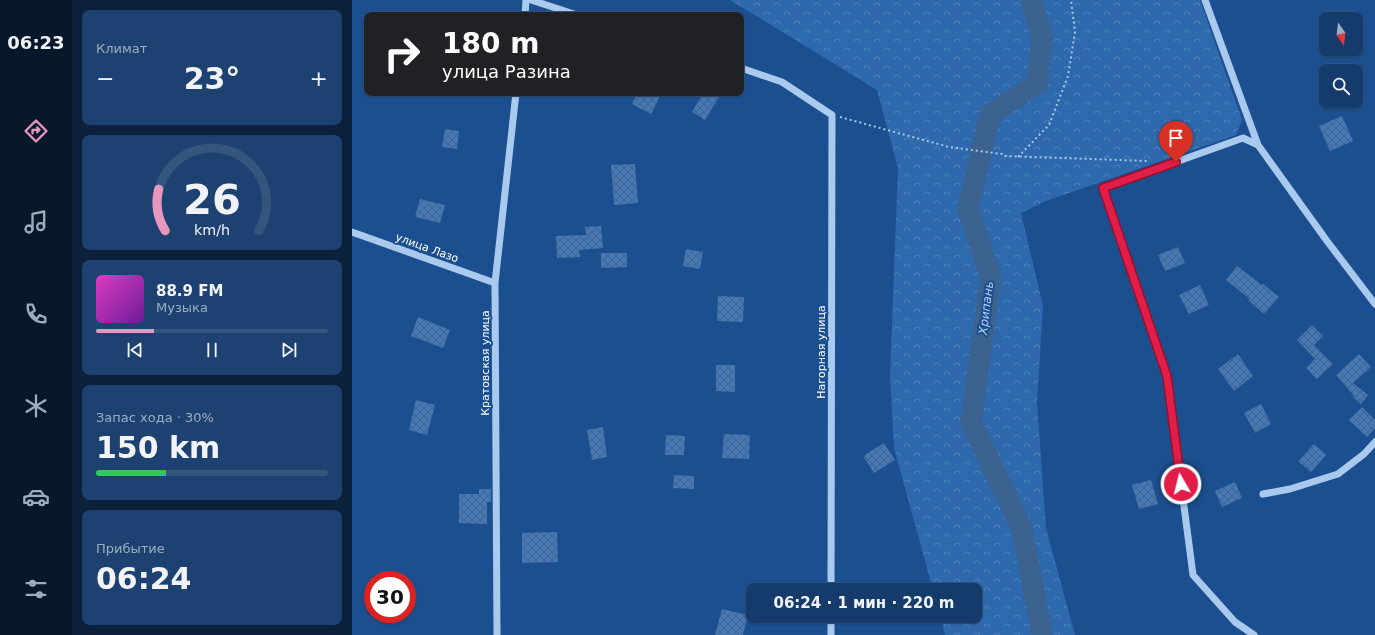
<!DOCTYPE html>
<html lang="ru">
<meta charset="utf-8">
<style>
body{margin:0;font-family:"DejaVu Sans",sans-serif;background:#1d4271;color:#f1f3f6;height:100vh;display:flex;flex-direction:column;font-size:15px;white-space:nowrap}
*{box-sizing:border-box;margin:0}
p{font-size:13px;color:#9dadc1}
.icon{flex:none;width:22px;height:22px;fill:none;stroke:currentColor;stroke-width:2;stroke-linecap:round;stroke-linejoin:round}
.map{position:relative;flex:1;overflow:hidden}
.drawer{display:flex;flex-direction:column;gap:10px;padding:10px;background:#0b203b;width:280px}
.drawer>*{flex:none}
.top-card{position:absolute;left:12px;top:12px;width:380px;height:84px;border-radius:8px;box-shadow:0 1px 3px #0004,0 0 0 1px #33557e;background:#202124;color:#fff;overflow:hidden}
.needle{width:26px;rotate:166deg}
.fabs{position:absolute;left:967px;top:12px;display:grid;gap:8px}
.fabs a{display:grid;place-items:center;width:44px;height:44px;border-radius:8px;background:#143b6b;box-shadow:0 1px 3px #0004,0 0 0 1px #33557e;font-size:20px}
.speed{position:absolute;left:12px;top:571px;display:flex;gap:8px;font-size:20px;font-weight:700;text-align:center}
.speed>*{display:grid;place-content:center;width:52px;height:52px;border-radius:50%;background:#143b6b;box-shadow:0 1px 3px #0004,0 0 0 1px #33557e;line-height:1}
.speed .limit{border:6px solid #d22;background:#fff;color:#111}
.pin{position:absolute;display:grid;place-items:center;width:34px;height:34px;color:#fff;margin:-41px -17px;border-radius:50% 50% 50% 0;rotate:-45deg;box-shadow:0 0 4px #0007}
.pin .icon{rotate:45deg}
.me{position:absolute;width:44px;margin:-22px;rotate:352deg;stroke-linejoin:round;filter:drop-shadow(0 0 3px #0008)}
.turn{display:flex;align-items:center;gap:14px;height:84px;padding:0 12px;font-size:18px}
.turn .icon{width:52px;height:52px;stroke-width:2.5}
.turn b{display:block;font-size:28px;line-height:34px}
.big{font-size:30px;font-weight:700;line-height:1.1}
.drawer .tile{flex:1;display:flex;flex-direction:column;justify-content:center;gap:6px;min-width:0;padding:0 14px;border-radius:8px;background:#1d4271}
.drawer .dial{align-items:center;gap:0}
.dial svg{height:104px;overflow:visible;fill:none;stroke:#33557e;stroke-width:7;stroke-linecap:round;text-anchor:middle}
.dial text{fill:#f1f3f6;stroke:none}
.song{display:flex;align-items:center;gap:12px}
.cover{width:48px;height:48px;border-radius:6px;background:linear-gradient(135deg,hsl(310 70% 55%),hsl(280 70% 35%))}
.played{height:4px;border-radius:2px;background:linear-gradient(90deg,#e797bd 25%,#33557e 25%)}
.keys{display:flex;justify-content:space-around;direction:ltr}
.heat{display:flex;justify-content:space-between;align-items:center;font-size:22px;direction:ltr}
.charge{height:6px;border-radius:3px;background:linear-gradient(90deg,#34c759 30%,#33557e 0)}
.trip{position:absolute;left:394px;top:583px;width:236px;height:40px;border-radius:8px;background:#143b6b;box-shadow:0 1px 3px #0004,0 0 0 1px #33557e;font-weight:700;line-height:40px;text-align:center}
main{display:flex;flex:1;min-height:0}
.menu{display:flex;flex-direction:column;width:72px;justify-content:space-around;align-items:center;background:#08182b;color:#9dadc1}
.menu .icon{width:28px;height:28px}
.menu .active{color:#e797bd}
.menu b{font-size:18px;color:#f1f3f6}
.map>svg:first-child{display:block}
.forest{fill:url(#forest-crowns)}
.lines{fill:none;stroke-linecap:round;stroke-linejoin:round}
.river{stroke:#3c6290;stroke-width:21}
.building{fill:url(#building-cross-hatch)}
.path{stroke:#a9c9ee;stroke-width:2;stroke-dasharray:2 3;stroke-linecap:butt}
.minor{stroke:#a9c9ee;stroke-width:7}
.route-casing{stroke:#92132f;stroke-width:10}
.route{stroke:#e11d48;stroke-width:7}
.labels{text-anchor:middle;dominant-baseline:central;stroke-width:4;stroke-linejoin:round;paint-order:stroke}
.street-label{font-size:11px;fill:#fff;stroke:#1b4f8f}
.water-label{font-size:12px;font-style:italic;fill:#b5d3f5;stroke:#1b4f8f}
</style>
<main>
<nav class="menu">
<b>06:23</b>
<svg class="icon active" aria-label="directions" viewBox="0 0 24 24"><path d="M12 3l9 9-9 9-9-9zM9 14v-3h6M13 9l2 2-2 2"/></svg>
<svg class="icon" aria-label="music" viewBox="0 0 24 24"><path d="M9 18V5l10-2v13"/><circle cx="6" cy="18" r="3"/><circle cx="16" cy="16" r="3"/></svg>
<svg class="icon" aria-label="phone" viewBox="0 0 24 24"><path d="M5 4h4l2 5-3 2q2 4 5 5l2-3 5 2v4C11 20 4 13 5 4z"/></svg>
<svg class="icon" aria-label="climate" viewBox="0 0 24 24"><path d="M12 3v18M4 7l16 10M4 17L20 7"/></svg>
<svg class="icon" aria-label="car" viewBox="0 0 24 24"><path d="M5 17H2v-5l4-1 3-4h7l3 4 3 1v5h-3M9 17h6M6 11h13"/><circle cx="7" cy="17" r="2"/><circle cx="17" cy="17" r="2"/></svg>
<svg class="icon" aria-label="filters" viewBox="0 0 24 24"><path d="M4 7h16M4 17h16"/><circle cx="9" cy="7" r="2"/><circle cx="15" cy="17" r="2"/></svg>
</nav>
<section class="drawer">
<div class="tile"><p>Климат</p>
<div class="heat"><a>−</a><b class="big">23°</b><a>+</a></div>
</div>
<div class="tile dial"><svg viewBox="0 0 100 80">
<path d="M14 69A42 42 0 1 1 86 69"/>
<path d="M14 69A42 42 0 0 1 9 37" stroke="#e797bd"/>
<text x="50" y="56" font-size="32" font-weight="700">26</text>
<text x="50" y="72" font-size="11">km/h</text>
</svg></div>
<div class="tile">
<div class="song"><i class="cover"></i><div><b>88.9 FM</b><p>Музыка</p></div></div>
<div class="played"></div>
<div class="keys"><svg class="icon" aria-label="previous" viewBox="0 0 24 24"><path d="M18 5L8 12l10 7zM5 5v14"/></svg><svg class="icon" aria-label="pause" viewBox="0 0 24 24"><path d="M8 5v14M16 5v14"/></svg><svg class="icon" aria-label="next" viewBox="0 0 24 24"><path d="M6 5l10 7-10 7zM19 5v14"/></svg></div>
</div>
<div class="tile"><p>Запас хода · 30%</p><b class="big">150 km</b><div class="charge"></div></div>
<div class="tile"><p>Прибытие</p><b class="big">06:24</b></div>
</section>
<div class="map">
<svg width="1023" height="635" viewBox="0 0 1023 635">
<defs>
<pattern id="forest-crowns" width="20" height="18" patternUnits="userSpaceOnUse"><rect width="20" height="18" fill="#2e69ad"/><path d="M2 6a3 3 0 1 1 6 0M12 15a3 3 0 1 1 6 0" fill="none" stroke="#4d80b9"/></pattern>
<pattern id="building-cross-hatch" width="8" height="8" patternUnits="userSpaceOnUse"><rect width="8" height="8" fill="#4478b7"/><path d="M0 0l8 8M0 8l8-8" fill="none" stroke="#486282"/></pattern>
</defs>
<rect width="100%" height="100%" fill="#1b4f8f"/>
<path class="forest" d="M378 0H848L890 120 884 135 694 201 669 213 691 306 685 403 694 528 723 635H593L588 616H623V590H581L542 448 538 376 546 168 525 90Z"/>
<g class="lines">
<path class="river" d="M679 0 690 37 685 84 638 114 616 209 639 277 619 422 670 528 690 635"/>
</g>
<path class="building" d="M285 93H301L308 96 299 114 280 104Z
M351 93H360L367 97 353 120 340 112Z
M990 116 1001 141 978 151 967 126Z
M93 129 107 131 105 149 90 147Z
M283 164 286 203 262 205 259 165Z
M68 199 93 205 88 223 63 217Z
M249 226 251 248 227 250 228 257 205 258 204 236 234 235 233 227Z
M826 247 833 263 813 271 806 255Z
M334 249 351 252 348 269 331 266Z
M249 253H275V267L249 268Z
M885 266 910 285 911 284 927 297 912 314 896 300 898 299 874 280Z
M848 285 857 305 837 314 827 295Z
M366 296 392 297 391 322 365 321Z
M66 317 98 330 91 348 59 336Z
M960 325 971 336 962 345 981 364 965 379 954 368 963 359 945 340Z
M886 354 901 376 882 391 866 369Z
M1007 354 1019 367 1001 383 1016 395 1009 404 1001 397 1002 396 984 375Z
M364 365H383V392L364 391Z
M64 400 83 405 75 435 57 430Z
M909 404 919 424 903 433 892 413Z
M1010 407 1023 420V428L1015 437 997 420Z
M251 427 255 457 240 460 235 430Z
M372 434 398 435 397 459 370 458Z
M314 435 333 436 332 455H313Z
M532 443 543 460 522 473 511 456Z
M962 444 974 455 959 472 946 461Z
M322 475 342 476V489L321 488Z
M799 480 806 504 787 509 780 485Z
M883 482 890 498 870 507 863 491Z
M127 489H139V502H135V524L107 523V494H127Z
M205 532 206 562 170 563V533Z
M370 609 396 615 391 635H363Z"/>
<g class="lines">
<path class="path" d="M488 117 597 147 650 154 652 156 796 161
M666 157 697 125 716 76 723 32 719 0"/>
<path class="minor" d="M179 0 225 15
M853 0 906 145
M173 15 174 0
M389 68 430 82 480 115 479 590
M0 232 143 283
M911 494 938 489 986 474 1012 454 1023 442
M145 635 143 283 164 93
M479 635V616
M902 635 883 622 841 575 815 376 751 188 891 138 906 145 975 241 1023 304"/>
</g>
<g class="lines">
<defs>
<path id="route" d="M824 162 751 188 815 376 829 484"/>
</defs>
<use href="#route" class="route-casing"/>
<use href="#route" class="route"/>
</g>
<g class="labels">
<g class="street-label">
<text transform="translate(75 248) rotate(20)">улица Лазо</text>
<text transform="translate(469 352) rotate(-90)">Нагорная улица</text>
<text transform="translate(133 363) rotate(-90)">Кратовская улица</text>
</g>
<g class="water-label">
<text transform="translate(634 308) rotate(-83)">Хрипань</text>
</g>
</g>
</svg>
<div class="fabs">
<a><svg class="needle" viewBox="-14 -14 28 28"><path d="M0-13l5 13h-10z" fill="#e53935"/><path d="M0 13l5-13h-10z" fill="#9dadc1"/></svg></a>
<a><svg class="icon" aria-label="search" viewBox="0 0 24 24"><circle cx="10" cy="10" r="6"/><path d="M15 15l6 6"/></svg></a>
</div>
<div class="speed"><div class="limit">30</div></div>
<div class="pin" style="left:824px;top:162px;background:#d93025"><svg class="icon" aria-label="arrive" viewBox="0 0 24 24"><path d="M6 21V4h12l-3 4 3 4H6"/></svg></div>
<svg class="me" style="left:829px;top:484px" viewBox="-20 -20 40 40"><circle r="17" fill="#e11d48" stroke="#fff" stroke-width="3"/><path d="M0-11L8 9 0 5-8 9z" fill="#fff"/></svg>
<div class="trip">06:24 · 1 мин · 220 m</div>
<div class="top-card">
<div class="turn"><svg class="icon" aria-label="right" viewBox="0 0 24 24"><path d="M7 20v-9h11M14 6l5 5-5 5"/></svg><div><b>180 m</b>улица Разина</div></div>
</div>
</div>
</main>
